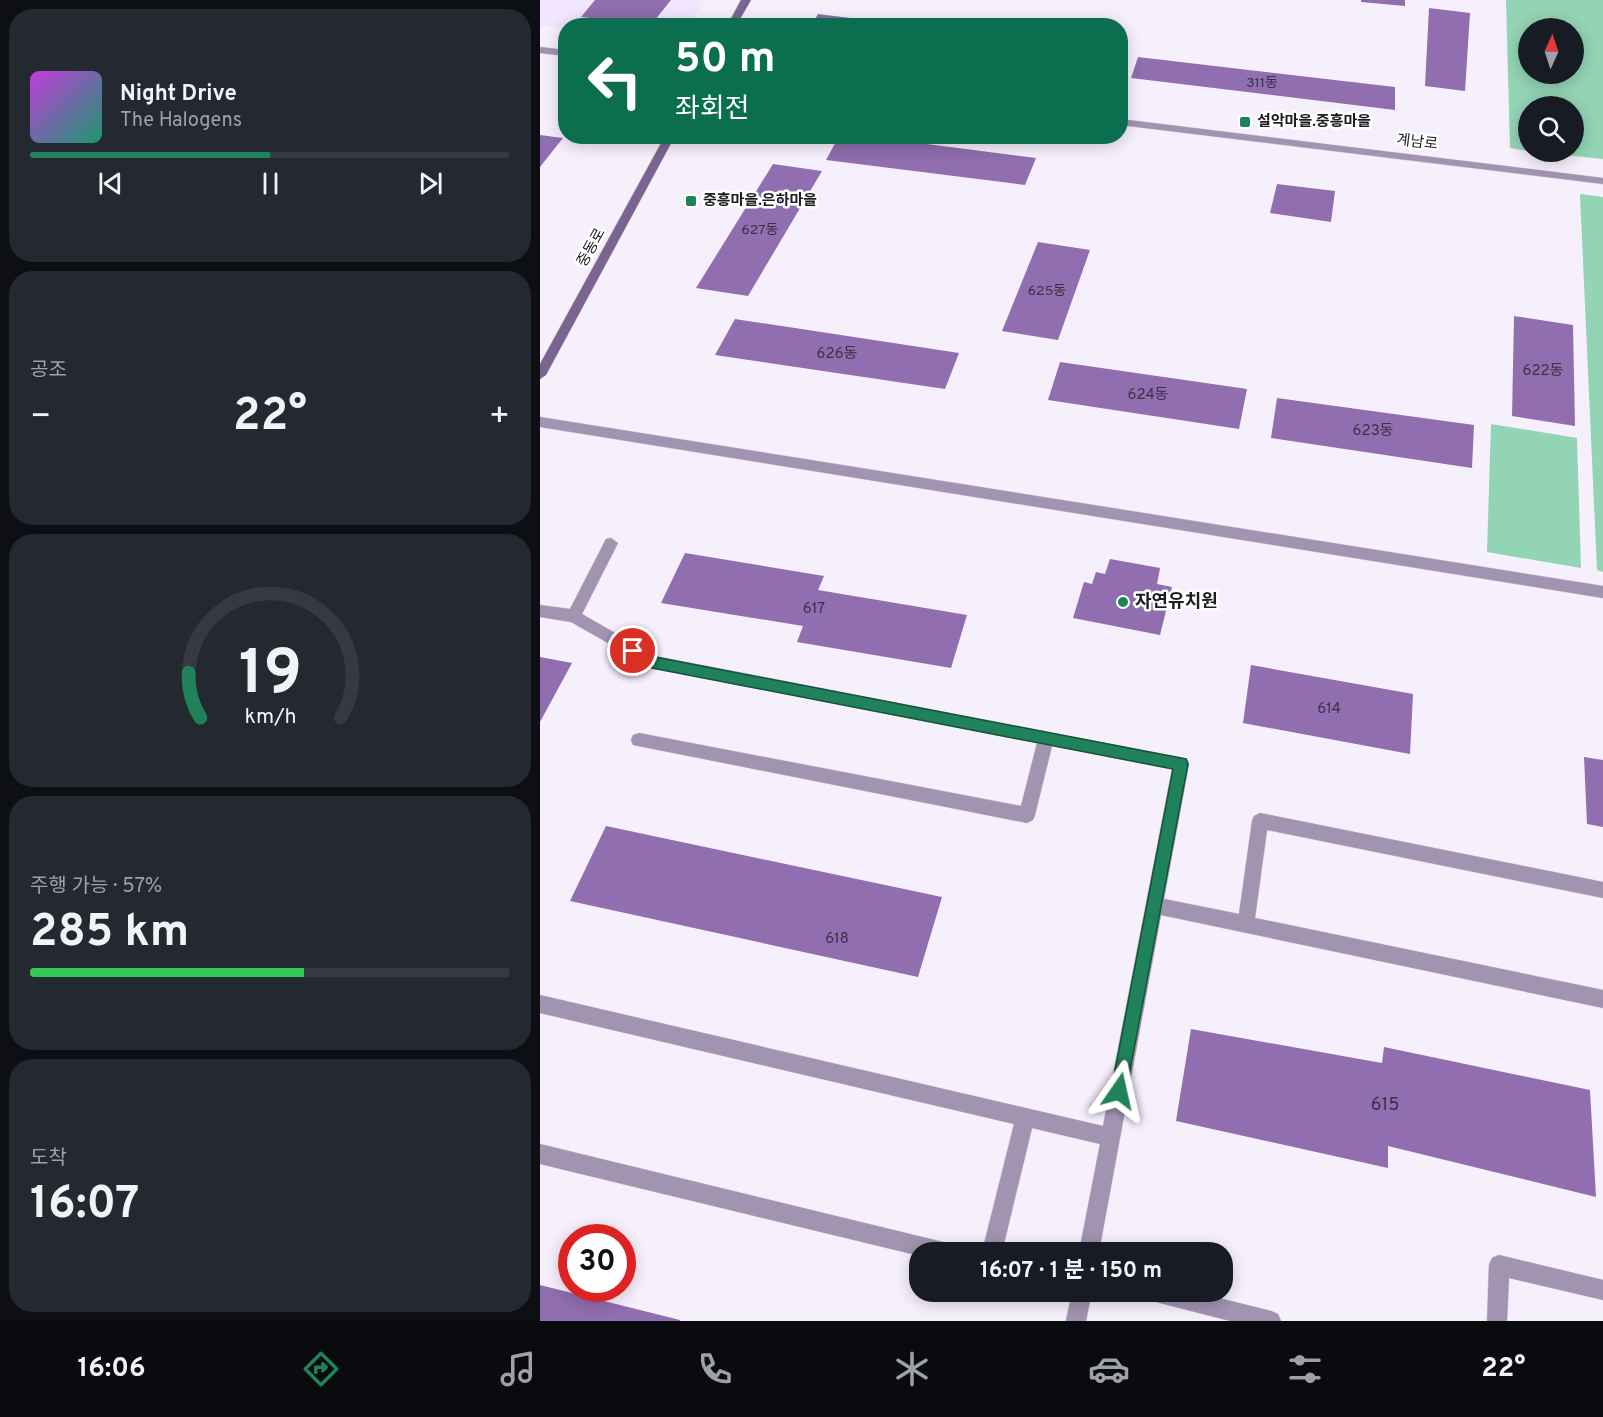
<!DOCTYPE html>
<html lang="ko">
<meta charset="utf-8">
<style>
body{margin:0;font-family:Overpass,"Noto Sans KR",sans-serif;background:#242831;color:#f1f3f6;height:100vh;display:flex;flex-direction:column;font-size:22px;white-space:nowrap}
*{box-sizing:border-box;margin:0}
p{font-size:20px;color:#9ea1a6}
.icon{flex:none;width:33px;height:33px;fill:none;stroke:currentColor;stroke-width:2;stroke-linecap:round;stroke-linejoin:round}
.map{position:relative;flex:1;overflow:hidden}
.drawer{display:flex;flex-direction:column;gap:9px;padding:9px;background:#0d0f14;width:540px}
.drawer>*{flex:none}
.hud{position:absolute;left:18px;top:18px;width:570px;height:126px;border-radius:24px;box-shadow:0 3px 15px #0003;background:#0b6e4f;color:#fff;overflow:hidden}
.needle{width:39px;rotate:3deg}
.controls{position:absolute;left:978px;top:18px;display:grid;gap:12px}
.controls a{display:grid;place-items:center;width:66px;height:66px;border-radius:50%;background:#171b24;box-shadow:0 3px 15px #0003;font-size:30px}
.speed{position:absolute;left:18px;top:1224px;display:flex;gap:12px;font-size:30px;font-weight:700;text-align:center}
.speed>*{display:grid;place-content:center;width:78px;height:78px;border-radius:50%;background:#171b24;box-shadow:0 3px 15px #0003;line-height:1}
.speed .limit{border:9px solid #d22;background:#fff;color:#111}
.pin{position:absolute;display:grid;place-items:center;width:51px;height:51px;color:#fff;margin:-26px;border:3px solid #fff;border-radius:50%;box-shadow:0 2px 6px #0007}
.me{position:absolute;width:66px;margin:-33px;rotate:11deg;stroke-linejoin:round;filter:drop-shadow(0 0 4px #0008)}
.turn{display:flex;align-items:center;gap:21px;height:126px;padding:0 18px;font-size:27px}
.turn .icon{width:78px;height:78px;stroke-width:2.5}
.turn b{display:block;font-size:42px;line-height:51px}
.big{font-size:45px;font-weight:700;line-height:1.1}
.drawer .widget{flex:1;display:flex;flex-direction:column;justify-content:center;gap:9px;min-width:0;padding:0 21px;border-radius:24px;background:#242831}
.drawer .dial{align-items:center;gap:0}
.dial svg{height:156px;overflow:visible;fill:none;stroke:#363941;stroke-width:7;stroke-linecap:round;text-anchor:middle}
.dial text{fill:#f1f3f6;stroke:none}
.song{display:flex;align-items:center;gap:18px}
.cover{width:72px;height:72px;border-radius:9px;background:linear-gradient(135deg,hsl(290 70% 55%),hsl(160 70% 35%))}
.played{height:6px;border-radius:3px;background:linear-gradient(90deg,#1f825b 50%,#363941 50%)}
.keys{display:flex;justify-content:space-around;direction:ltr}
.heat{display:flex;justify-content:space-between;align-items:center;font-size:33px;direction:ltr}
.charge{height:9px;border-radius:4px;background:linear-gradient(90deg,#34c759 57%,#363941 0)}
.trip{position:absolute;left:369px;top:1242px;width:324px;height:60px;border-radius:24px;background:#171b24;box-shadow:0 3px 15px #0003;font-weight:700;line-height:60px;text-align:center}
.tabs{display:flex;height:96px;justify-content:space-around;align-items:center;background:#090b0e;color:#9ea1a6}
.tabs .icon{width:42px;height:42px}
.tabs .current{color:#1f825b}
.tabs b{font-size:27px;color:#f1f3f6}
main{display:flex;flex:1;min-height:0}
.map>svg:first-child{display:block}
.built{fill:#f1e6fd}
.green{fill:#92d4b3;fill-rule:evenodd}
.building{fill:#906eaf}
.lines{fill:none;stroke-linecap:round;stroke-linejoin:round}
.street-casing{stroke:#d4ceda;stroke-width:1}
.secondary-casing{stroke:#d4ceda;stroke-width:1}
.street{fill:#a293b1;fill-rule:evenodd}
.secondary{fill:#7b6590;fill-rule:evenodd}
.route{fill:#1f825b;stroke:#14543b;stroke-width:1.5}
.poi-dot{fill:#1f825b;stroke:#fff;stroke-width:2}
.labels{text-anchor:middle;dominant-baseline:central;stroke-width:5;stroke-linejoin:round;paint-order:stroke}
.far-number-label{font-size:14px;fill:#3b3045}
.far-poi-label{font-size:15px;font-weight:bold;fill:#1f1c22;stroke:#fff;text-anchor:start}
.far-street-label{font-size:15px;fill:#1f1c22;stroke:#fff}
.number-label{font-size:15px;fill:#3b3045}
.poi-label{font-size:18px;font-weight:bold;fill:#1f1c22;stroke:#fff;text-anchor:start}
.near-number-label{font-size:18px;fill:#3b3045}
</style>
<main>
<section class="drawer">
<div class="widget">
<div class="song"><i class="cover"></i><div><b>Night Drive</b><p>The Halogens</p></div></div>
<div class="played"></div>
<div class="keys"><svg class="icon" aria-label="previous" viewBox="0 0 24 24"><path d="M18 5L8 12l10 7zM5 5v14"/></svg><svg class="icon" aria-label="pause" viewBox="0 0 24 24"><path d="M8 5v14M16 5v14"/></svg><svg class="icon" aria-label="next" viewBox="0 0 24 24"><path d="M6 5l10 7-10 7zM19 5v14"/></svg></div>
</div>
<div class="widget"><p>공조</p>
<div class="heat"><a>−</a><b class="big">22°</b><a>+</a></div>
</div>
<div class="widget dial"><svg viewBox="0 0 100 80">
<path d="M14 69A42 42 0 1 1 86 69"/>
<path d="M14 69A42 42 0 0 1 8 46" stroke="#1f825b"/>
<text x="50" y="56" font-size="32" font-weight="700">19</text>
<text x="50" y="72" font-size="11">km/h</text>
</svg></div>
<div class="widget"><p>주행 가능 · 57%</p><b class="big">285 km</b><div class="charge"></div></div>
<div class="widget"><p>도착</p><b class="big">16:07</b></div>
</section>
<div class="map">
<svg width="1063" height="1321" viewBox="0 0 1063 1321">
<rect width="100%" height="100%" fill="#f6f0fd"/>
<path class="built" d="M0 0H164L149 25 26 26 25 29 0 26Z"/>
<path class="green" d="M966 0H1063V159L997 152H1034V106H988V151L970 148ZM988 28H1034V74H988Z
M1040 194 1063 197V572L1057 570Z
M951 424 1037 438 1041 568 947 552Z"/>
<path class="building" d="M55 0H131L111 25 41 17Z
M821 0H865V6L821 2Z
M889 8 930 13 925 91 885 86Z
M278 14 359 24V26H271Z
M598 57 855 87V110L591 78Z
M0 135 23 138 0 167Z
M299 136H325L496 158 485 185 286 160Z
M233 164 282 171 208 296 156 288Z
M737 184 795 191 791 222 730 213Z
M498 242 550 250 518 340 462 331Z
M974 316 1033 325 1035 426 972 416Z
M195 319 419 353 405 389 175 355Z
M520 362 707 389 699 429 508 400Z
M737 398 934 425 932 468 731 438Z
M145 553 284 576 278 590 427 615 411 668 257 642 263 626 121 603Z
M570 559 620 568 617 584 632 587 620 635 533 618 544 582 552 584 556 572 565 574Z
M0 657 32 663 0 722Z
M711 665 873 694 870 754 703 723Z
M1044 757 1063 760V827L1047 824Z
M66 826 402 897 378 977 30 901Z
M651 1029 842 1063 844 1047 1050 1090 1056 1197 848 1146V1168L636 1121Z
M0 1285 140 1320V1321H0Z"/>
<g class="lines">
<defs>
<path id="street" d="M0 47 26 50V56L0 53Z
M580 119 1063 178V184L580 125Z
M0 417 1063 586V598L0 427Z
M71 538 78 543 42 614 115 656 647 759 649 764 624 899 699 914 712 821 714 816 720 813 1063 882V898L727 830 715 918 1063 990V1008L621 915 559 1252H539L560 1144 492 1128 462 1252H442L474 1124 0 1013V995L563 1126 632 769 512 746 495 815 493 820 487 823 93 745 91 740 93 735 99 733 481 806 497 743 112 668 31 622 0 617V605L30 609 66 539Z
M0 1144 403 1242 410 1245 413 1252H380V1256L0 1164Z
M959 1255 1063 1280V1300L969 1278 967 1321H947L949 1265 952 1258Z
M532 1292H552L546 1321H526Z
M606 1292H655L731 1311 738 1314 741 1321H690L616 1302 609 1299Z"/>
<path id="secondary" d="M201 0H211L196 26H187Z
M125 136H135L6 375 0 379V364Z"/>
</defs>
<use href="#street" class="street-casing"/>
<use href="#secondary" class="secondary-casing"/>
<use href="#street" class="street"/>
<use href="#secondary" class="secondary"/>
</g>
<path class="route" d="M93 645 115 657 646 759 648 764 585 1097 579 1099 573 1097 571 1091 633 769 112 668 88 655 86 651 88 647Z"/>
<g class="poi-dot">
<rect x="699" y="116" width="12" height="12" rx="3"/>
<rect x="145" y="195" width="12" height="12" rx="3"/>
<circle cx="583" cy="602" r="6"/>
</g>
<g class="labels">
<g class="far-number-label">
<text x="722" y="83">311동</text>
<text x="220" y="230">627동</text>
<text x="507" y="291">625동</text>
</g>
<g class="far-poi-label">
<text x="717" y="122">설악마을.중흥마을</text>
<text x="163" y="201">중흥마을.은하마을</text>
</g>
<g class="far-street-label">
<text transform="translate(877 143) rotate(7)">계남로</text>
<text transform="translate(52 248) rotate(-61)">중동로</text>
</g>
<g class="number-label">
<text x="297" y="354">626동</text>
<text x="1003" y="371">622동</text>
<text x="608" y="395">624동</text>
<text x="833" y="431">623동</text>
<text x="274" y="609">617</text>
<text x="789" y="709">614</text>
<text x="297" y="939">618</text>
</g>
<g class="poi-label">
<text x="595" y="602">자연유치원</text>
</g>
<g class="near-number-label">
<text x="845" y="1105">615</text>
</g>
</g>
</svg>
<div class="controls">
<a><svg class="needle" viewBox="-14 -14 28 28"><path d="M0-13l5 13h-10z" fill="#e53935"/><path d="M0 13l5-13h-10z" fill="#9ea1a6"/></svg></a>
<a><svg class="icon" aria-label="search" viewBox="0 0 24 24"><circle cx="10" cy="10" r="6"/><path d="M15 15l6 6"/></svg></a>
</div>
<div class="speed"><div class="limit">30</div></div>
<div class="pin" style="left:93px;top:651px;background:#d93025"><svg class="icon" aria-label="arrive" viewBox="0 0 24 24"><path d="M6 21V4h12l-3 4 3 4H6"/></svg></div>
<svg class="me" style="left:579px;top:1091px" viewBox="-20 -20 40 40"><path d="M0-17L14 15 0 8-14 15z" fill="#1f825b" stroke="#fff" stroke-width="4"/></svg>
<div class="trip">16:07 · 1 분 · 150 m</div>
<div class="hud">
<div class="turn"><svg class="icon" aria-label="left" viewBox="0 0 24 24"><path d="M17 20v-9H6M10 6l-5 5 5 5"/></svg><div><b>50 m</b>좌회전</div></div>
</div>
</div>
</main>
<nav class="tabs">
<b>16:06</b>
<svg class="icon current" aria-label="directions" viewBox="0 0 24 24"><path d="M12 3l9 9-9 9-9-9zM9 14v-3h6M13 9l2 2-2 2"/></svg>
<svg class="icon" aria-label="music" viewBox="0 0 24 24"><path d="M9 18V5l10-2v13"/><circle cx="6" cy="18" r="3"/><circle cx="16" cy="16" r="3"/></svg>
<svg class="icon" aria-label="phone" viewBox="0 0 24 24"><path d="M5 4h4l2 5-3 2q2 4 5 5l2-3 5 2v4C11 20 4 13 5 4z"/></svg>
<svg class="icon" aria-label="climate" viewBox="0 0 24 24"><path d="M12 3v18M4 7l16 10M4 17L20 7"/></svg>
<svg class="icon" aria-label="car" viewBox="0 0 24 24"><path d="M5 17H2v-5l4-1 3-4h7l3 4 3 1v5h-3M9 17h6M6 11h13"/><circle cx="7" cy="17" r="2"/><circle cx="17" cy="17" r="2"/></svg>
<svg class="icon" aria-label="filters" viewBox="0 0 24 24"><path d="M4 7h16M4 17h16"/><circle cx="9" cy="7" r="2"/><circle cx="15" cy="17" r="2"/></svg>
<b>22°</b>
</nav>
